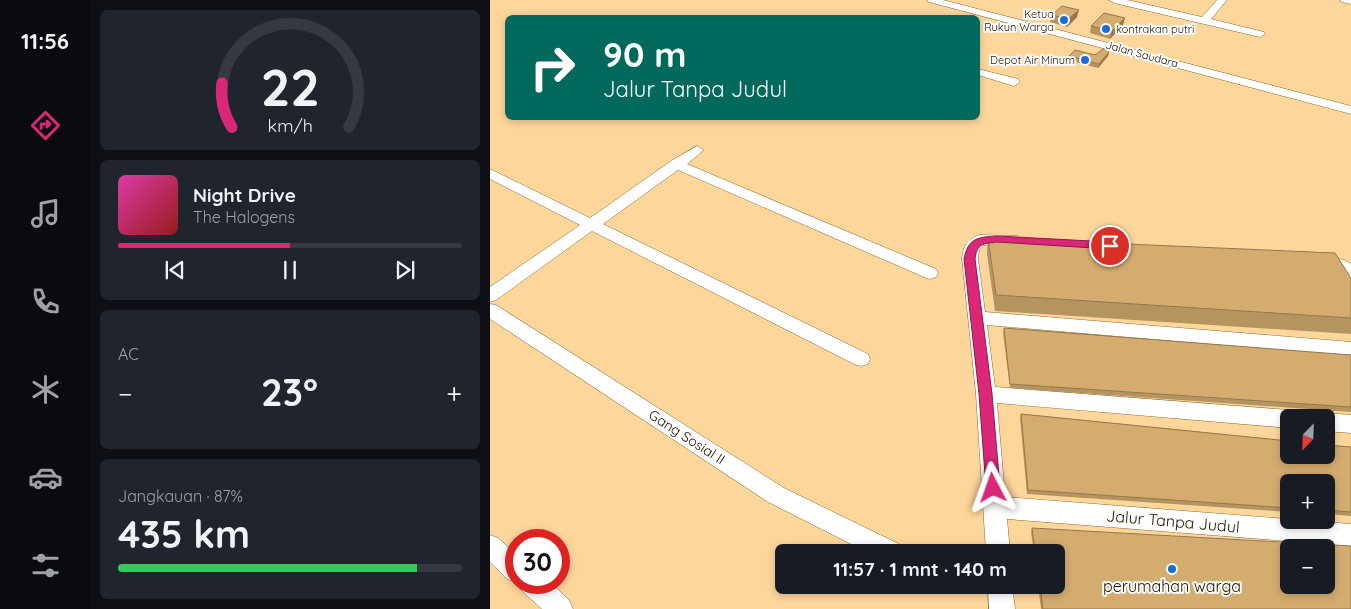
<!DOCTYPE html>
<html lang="id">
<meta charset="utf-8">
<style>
body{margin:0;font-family:Quicksand,sans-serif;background:#20242c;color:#f1f3f6;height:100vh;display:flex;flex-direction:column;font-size:19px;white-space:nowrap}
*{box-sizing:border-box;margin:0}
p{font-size:16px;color:#9ea1a6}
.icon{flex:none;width:28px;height:28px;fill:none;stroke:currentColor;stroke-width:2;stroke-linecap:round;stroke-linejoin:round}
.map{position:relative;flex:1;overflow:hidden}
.panel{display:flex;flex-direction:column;gap:10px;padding:10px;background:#0d0f14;width:400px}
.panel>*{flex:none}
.top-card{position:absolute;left:15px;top:15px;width:475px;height:105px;border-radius:8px;box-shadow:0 2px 8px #0003;background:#00695c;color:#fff;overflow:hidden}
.needle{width:32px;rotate:203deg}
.buttons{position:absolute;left:790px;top:409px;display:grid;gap:10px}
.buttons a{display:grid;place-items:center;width:55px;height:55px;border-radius:8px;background:#171b24;box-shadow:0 2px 8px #0003;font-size:25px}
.speed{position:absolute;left:15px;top:529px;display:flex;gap:10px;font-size:25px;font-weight:700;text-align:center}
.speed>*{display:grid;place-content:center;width:65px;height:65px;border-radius:50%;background:#171b24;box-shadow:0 2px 8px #0003;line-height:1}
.speed .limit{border:8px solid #d22;background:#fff;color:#111}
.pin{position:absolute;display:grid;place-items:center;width:42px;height:42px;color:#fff;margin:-21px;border:2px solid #fff;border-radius:50%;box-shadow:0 1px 5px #0007}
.me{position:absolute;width:55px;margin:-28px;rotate:356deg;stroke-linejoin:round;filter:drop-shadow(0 0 4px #0008)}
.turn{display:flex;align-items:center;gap:18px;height:105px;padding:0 15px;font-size:22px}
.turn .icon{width:65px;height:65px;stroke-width:2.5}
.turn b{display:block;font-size:35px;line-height:42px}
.big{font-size:38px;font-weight:700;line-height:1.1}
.panel .card{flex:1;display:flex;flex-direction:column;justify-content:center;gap:8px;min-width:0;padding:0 18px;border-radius:8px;background:#20242c}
.panel .dial{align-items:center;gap:0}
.dial svg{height:130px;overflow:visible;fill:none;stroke:#363941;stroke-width:7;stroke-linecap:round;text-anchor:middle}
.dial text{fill:#f1f3f6;stroke:none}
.song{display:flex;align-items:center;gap:15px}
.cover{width:60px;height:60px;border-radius:8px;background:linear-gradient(135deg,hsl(320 70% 55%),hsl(0 70% 35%))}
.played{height:5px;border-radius:2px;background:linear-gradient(90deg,#db2777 50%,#363941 50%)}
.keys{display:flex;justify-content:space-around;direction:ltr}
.heat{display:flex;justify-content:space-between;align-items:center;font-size:28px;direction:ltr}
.charge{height:8px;border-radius:4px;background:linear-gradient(90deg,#34c759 87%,#363941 0)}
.trip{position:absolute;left:285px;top:544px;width:290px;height:50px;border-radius:8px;background:#171b24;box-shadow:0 2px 8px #0003;font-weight:700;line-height:50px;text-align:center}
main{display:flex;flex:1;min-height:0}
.tabs{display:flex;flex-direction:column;width:90px;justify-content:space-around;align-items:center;background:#090b0e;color:#9ea1a6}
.tabs .icon{width:35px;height:35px}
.tabs .current{color:#db2777}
.tabs b{font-size:22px;color:#f1f3f6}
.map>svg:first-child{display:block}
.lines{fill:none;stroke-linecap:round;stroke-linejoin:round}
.street-casing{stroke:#8a672d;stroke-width:1}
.street{fill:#fff;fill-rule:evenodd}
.wall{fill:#b69460}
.shaded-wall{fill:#94784e}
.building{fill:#d4ac70;stroke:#94784e;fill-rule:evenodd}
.route{fill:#db2777;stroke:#8e194d}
.poi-dot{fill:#1a6cd6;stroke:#fdfdfd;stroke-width:2}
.labels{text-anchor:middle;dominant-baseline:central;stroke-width:4;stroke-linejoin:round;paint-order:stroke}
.far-poi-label{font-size:11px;fill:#261701;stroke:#fdfdfd;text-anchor:end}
.far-street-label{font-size:11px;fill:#261701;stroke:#fdfdfd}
.street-label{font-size:14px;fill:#261701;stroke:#fdfdfd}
.near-street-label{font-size:16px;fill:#261701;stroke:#fdfdfd}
.near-poi-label{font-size:16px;fill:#261701;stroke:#fdfdfd}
</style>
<main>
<nav class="tabs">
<b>11:56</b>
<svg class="icon current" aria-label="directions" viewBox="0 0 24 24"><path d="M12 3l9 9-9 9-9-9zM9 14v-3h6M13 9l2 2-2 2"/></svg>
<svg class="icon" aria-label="music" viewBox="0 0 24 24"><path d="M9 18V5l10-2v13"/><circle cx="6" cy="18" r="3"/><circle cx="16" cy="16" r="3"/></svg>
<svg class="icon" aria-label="phone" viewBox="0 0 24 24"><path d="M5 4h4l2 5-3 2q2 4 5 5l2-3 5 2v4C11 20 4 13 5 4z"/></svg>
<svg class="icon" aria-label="climate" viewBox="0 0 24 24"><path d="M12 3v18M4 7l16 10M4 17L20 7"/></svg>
<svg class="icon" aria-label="car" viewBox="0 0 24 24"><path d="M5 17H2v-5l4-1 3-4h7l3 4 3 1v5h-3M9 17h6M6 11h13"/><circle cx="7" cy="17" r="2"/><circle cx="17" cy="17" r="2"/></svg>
<svg class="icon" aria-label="filters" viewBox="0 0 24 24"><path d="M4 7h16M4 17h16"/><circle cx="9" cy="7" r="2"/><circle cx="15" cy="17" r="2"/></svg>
</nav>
<section class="panel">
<div class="card dial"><svg viewBox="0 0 100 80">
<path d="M14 69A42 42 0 1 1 86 69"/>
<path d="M14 69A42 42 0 0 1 8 42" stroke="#db2777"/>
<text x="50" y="56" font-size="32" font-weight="700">22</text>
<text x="50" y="72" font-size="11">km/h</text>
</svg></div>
<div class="card">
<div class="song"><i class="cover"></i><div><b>Night Drive</b><p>The Halogens</p></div></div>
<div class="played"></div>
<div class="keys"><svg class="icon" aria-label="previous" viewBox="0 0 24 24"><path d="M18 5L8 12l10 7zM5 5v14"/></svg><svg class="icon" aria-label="pause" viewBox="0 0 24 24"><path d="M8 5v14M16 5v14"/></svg><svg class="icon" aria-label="next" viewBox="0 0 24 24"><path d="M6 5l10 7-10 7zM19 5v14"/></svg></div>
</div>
<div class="card"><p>AC</p>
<div class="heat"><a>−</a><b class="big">23°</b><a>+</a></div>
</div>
<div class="card"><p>Jangkauan · 87%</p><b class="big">435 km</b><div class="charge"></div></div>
</section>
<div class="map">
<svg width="861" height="609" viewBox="0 0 861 609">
<rect width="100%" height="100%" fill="#fdd69b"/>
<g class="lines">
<defs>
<path id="street" d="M437 0H453L861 106V114L439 2Z
M619 0H637L712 17 727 0H737L721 19 774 32 775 34 770 37 624 3Z
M850 0H861V4L852 2Z
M488 69 528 79 530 82 524 86 488 75Z
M207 146 214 150 197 164 446 269 448 273 446 277 440 279 434 277 188 170 113 224 378 354 380 359 378 364 371 366 364 364 102 231 6 300 0 302V287L90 225 0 179V169L100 218 181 161Z
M490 235 528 236 530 240 528 244 494 245 489 250 488 259 495 312 861 342V356L497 325 505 387 799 410 806 413 808 418H799V428L507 403 515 497 861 524V546L517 519 520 552H496L486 394 472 259C473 247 477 238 490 235Z
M832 255 854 260 861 264V278L843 269 826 265 824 261 826 257Z
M0 304 6 305 294 488 409 544 413 552H377L278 502 0 319Z
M836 413 861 415V433L836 431V418H828Z
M0 535 8 538 26 554V582L17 579 0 562Z
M29 582H60L79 600 83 609H52L32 591Z
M498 585H522L525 609H499Z"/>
</defs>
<use href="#street" class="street-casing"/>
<use href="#street" class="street"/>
</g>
<path class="wall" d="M562 15 587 17 577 27 560 22Z
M633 25 620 39 600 33 601 26Z
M619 52 618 56 608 68 578 60 579 56 605 55Z
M498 238 861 278V334L505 311 497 254Z
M514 328 861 355V412L520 388 513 333Z
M531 414 861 447V516L836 514V482H799V512L537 494 530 418Z
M542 528 861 609H551L548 585H566V552H544L541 532Z"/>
<path class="shaded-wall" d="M589 10 587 17 577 27 578 19Z
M635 18 633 25 620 39 622 31Z
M619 52 618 56 608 68 609 64Z"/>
<path class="building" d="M572 6 589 10 578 19 562 15Z
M614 13 635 18 622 31 601 26Z
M613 49 619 52 609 64 579 56 585 50 605 55Z
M498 238 845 253 861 278V318L506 295Z
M514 328 861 355V407L520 384Z
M531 414 799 441V455H836V445L861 447V512L836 510V482H799V508L538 490Z
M542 528 861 546V609H553L550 585H566V552H545ZM799 548H836V585H799Z"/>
<path class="route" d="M507 236 620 242 625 246 620 249 507 242C493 244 487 243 485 259L502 394 510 488 508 493 503 495 498 493 496 488 489 394 474 259C478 238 488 237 507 236Z"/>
<g class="poi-dot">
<circle cx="574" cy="20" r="5"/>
<circle cx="616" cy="29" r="5"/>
<circle cx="595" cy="60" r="5"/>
<circle cx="682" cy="569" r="5"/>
</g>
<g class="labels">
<g class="far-poi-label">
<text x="564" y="14">Ketua<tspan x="564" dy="13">Rukun Warga</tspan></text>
<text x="626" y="29" text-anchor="start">kontrakan putri</text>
<text x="585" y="60">Depot Air Minum</text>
</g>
<g class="far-street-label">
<text transform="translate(652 54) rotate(15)">Jalan Saudara</text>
</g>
<g class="street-label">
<text transform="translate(197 437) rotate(33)">Gang Sosial II</text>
</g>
<g class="near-street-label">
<text transform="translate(683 521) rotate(5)">Jalur Tanpa Judul</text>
</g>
<g class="near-poi-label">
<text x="682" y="586">perumahan warga</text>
</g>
</g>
</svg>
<div class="buttons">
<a><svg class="needle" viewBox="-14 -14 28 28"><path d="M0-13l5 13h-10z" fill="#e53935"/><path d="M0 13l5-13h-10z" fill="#9ea1a6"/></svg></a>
<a>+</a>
<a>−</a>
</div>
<div class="speed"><div class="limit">30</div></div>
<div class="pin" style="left:620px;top:246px;background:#d93025"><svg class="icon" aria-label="arrive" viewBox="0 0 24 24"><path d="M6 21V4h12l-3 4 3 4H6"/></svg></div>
<svg class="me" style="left:503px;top:488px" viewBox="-20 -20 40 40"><path d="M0-17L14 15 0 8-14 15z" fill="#db2777" stroke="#fff" stroke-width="4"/></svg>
<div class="trip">11:57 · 1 mnt · 140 m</div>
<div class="top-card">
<div class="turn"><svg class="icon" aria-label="right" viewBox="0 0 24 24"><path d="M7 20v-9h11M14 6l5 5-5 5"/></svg><div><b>90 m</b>Jalur Tanpa Judul</div></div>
</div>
</div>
</main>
